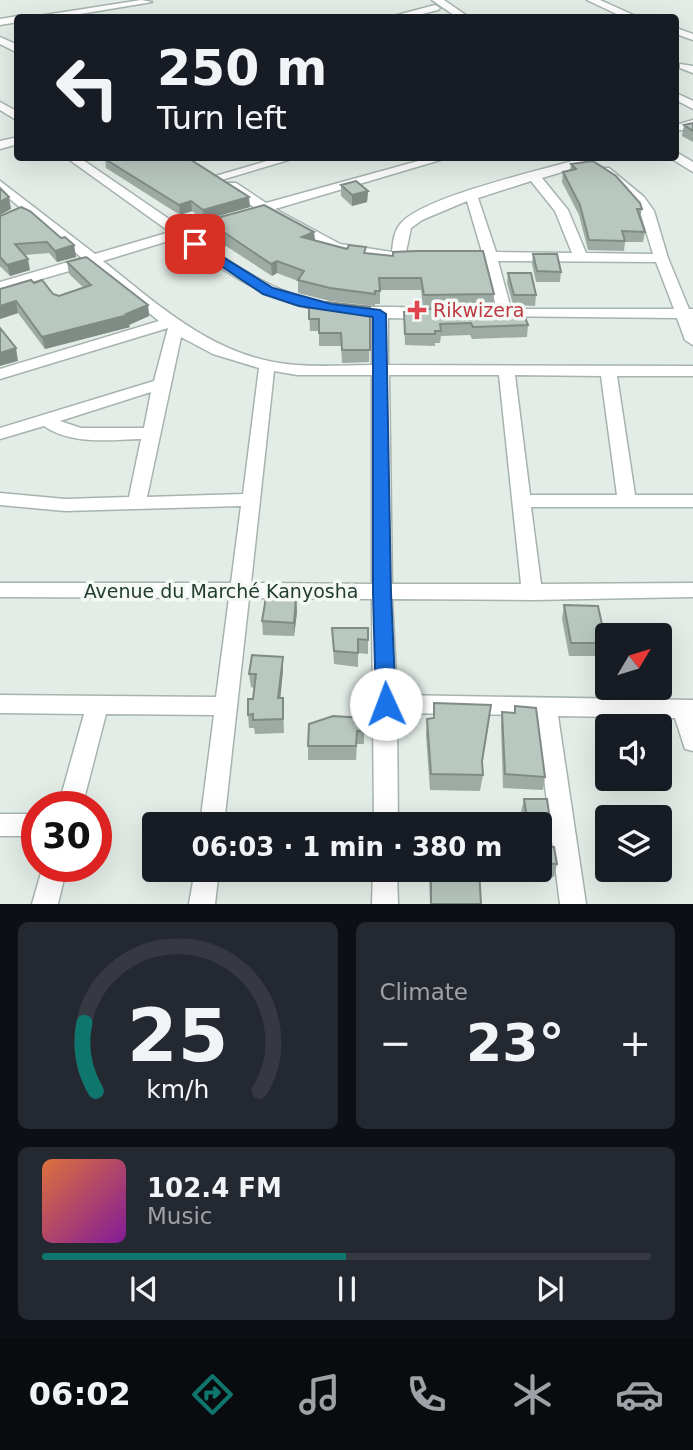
<!DOCTYPE html>
<meta charset="utf-8">
<style>
body{margin:0;font-family:"DejaVu Sans",sans-serif;background:#242831;color:#f1f3f6;height:100vh;display:flex;flex-direction:column;font-size:26px;white-space:nowrap}
*{box-sizing:border-box;margin:0}
p{font-size:23px;color:#9ea1a6}
.icon{flex:none;width:38px;height:38px;fill:none;stroke:currentColor;stroke-width:2;stroke-linecap:round;stroke-linejoin:round}
.map{position:relative;height:904px;overflow:hidden}
.drawer{display:flex;flex-direction:column;gap:18px;padding:18px;background:#0d0f14;flex:1}
.drawer>*{flex:none}
.hud{position:absolute;left:14px;top:14px;width:665px;height:147px;border-radius:7px;box-shadow:0 7px 28px #0002;background:#171b24;color:#f1f3f6;overflow:hidden}
.needle{width:46px;rotate:52deg}
.tools{position:absolute;left:595px;top:623px;display:grid;gap:14px}
.tools a{display:grid;place-items:center;width:77px;height:77px;border-radius:7px;background:#171b24;box-shadow:0 7px 28px #0002;font-size:35px}
.speed{position:absolute;left:21px;top:791px;display:flex;gap:14px;font-size:35px;font-weight:700;text-align:center}
.speed>*{display:grid;place-content:center;width:91px;height:91px;border-radius:50%;background:#171b24;box-shadow:0 7px 28px #0002;line-height:1}
.speed .limit{border:10px solid #d22;background:#fff;color:#111}
.pin{position:absolute;display:grid;place-items:center;width:60px;height:60px;color:#fff;margin:-30px;border-radius:14px;box-shadow:0 4px 10px #0006}
.me{position:absolute;width:77px;margin:-38px;rotate:358deg;stroke-linejoin:round;filter:drop-shadow(0 0 5px #0008)}
.turn{display:flex;align-items:center;gap:24px;height:147px;padding:0 28px;font-size:32px}
.turn .icon{width:91px;height:91px;stroke-width:2.5}
.turn b{display:block;font-size:49px;line-height:60px}
.big{font-size:52px;font-weight:600;line-height:1.1}
.drawer .widget{flex:1;display:flex;flex-direction:column;justify-content:center;gap:10px;min-width:0;padding:0 24px;border-radius:10px;background:#242831}
.drawer .dial{align-items:center;gap:0}
.dial svg{height:182px;overflow:visible;fill:none;stroke:#363941;stroke-width:7;stroke-linecap:round;text-anchor:middle}
.dial text{fill:#f1f3f6;stroke:none}
.song{display:flex;align-items:center;gap:21px}
.cover{width:84px;height:84px;border-radius:10px;background:linear-gradient(135deg,hsl(20 70% 55%),hsl(290 70% 35%))}
.played{height:7px;border-radius:4px;background:linear-gradient(90deg,#0f766e 50%,#363941 50%)}
.keys{display:flex;justify-content:space-around;direction:ltr}
.heat{display:flex;justify-content:space-between;align-items:center;font-size:38px;direction:ltr}
.drawer .tiles{flex:1;display:grid;gap:18px;grid-template-columns:1fr 1fr}
.widget:last-child{grid-column:span 2}
.trip{position:absolute;left:142px;top:812px;width:410px;height:70px;border-radius:7px;background:#171b24;box-shadow:0 7px 28px #0002;font-weight:600;line-height:70px;text-align:center}
.tabs{display:flex;height:112px;justify-content:space-around;align-items:center;background:#090b0e;color:#9ea1a6}
.tabs .icon{width:49px;height:49px}
.tabs .selected{color:#0f766e}
.tabs b{font-size:32px;color:#f1f3f6}
.map>svg:first-child{display:block}
.lines{fill:none;stroke-linecap:round;stroke-linejoin:round}
.minor-casing{stroke:#a6b4ad;stroke-width:3}
.minor{fill:#fff;fill-rule:evenodd}
.wall{fill:#9eaba4}
.shaded-wall{fill:#818b86}
.building{fill:#b8c7bf;stroke:#818b86;stroke-width:2}
.route{fill:#1a73e8;stroke:#114b97;stroke-width:2}
.health-dot{fill:#e0444e;stroke:#f4f9f5;stroke-width:2.5}
.labels{text-anchor:middle;dominant-baseline:central;stroke-width:7;stroke-linejoin:round;paint-order:stroke}
.health-label{font-size:19px;fill:#be3a42;stroke:#f4f9f5;text-anchor:start}
.street-label{font-size:19px;fill:#233d32;stroke:#f4f9f5}
</style>
<div class="map">
<svg width="693" height="904" viewBox="0 0 693 904">
<rect width="100%" height="100%" fill="#e3ece7"/>
<g class="lines">
<defs>
<path id="minor" d="M141 0 152 2 56 18H26Z
M432 0H444L470 18H458Z
M587 0H600L640 18H625Z
M435 5 440 8 438 10 406 18H386Z
M18 16 22 18H18V22L0 25V19Z
M676 28 693 34V40L676 34Z
M0 37 18 45V53L0 44Z
M680 64 693 66V73L680 68Z
M676 93 693 101V109L676 100Z
M0 102 18 112V121L0 110Z
M693 120V128L676 131V125Z
M18 137V144L0 149V141Z
M676 152 693 162V172L672 159 676 158Z
M67 158H80L182 228 225 216 230 217V223L191 234C242 271 281 299 346 306 374 309 406 304 432 311L435 314 432 317 427 319 388 318V365L693 366V376H617L635 495H693V507H531L541 584 693 583V597L532 600 392 599 397 695 693 700V751L685 749 675 718 558 716 586 904H560L536 715 397 713 398 824H374L372 599 249 598 224 824H200L214 715 106 714 82 807H58L84 714 0 713V695L216 697 229 598 0 597V583H231L241 506 65 511 0 505V493L65 499 129 497 141 439C110 440 71 445 44 426L0 439V428L154 381 168 328 0 379V369L159 321 90 265 0 291V282L82 258 0 191V181L95 254 170 232ZM178 238C245 287 288 313 372 317V365C348 365 322 367 297 365 218 360 162 308 103 261ZM181 337 213 354 259 368 243 494 147 497ZM274 371 297 375H372V584L251 583ZM389 375H499L521 584H392ZM515 375 601 376 617 495H530ZM151 392 144 428H81L60 421Z
M277 158H295L218 181 212 177Z
M429 158H447L275 209 340 244 392 252C393 241 394 229 403 221 431 195 542 170 583 158H592V163L542 178 568 210 586 253 653 254 640 211 601 174V168H609L644 197 654 211 668 258 689 309H693V345L685 340 677 318 496 316 493 313 497 310 484 260H462L455 256 462 252H482L467 201 422 220 411 228 406 252 421 253V259C365 272 308 241 263 213L256 212 255 208 225 186 226 183H236L266 203ZM531 181 555 211 572 253 496 252 478 198ZM498 261 656 262 674 309H511Z
M0 814H37V836H0Z
M43 866H67L58 904H32Z
M195 870H219L215 904H189Z
M373 870H397L398 904H372Z"/>
</defs>
<use href="#minor" class="minor-casing"/>
<use href="#minor" class="minor"/>
</g>
<path class="wall" d="M693 123V142L682 136 684 125Z
M105 159 250 207 204 220 192 211 180 215 106 168Z
M571 164 642 209 640 218 645 232 643 242H625L624 251 588 250 579 215 562 182 563 172 570 171Z
M341 185 368 191 367 202 352 206 341 196Z
M0 216 61 238 74 245 76 257 57 262 49 253 25 255 30 270 10 276 1 267H0Z
M217 218 314 232 315 240 366 253 494 294 493 306 423 308 421 290H380V304H375V306L330 301 298 293V281L277 273 272 276 226 246 218 249 204 238 203 225 217 221Z
M533 254 561 272 560 282H536L532 264Z
M67 262 148 305 149 316 129 325 130 327 45 349 18 313 0 319V289L34 283 53 294 59 296 84 288 69 274Z
M508 273 536 295 535 306 513 305 507 283Z
M309 307H370L369 362 342 363 341 346H319V331H310Z
M404 312 528 325 527 337 472 339 470 335 441 336 440 343H435V346L405 345Z
M296 598 297 612 294 636 263 635 262 621Z
M564 605 606 643 603 656H569L562 619Z
M332 628H368V654L358 653V667L334 664Z
M283 657V670L280 698H283L284 733 255 734 254 728H249L248 715 253 699 254 688 251 687 249 674Z
M515 706 545 777 543 790 503 788 501 725 502 712 514 713Z
M364 718V744H357L356 760H308V746Z
M427 719 489 722 482 765 483 775 480 791 430 790 426 735Z
M524 799 550 820 548 833H545L546 846 557 864 554 877 504 874V870H539V824H523L521 812Z
M422 870H480L479 877 481 904H430L429 874H422Z"/>
<path class="shaded-wall" d="M412 158H424L411 160Z
M368 191 367 202 352 206V195Z
M9 197 11 209 0 215V202Z
M249 197 250 207 204 220 203 210Z
M191 201 192 211 180 215 179 205Z
M314 232 315 244 302 237Z
M225 233 226 246 218 249 217 236Z
M74 245 76 257 57 262 55 251Z
M28 259 30 270 10 276 7 265Z
M277 261V273L272 276 271 264Z
M16 301 18 313 0 319V306Z
M148 305 149 316 129 325 130 327 45 349 42 337 126 314Z
M16 348 18 361 0 366V353Z
M296 598 297 612 294 636V623Z
M283 657V670L279 712 278 698Z"/>
<path class="building" d="M693 123V131L684 125Z
M110 158H188L249 197 203 210 191 201 179 205 105 159Z
M593 161 616 176 640 203 642 209H637L645 232 622 231 625 241 589 240 580 205 563 172 576 169 571 164Z
M356 181 368 191 352 195 341 185Z
M0 188 9 197 0 202Z
M264 205 314 232 302 237 347 249 349 245 366 247 364 253 393 256V252L417 251H483L494 294 424 295 421 278H379L380 291H375V294L330 288 298 280 304 271 277 261 271 264 225 233 217 236 203 225 219 220 217 218Z
M21 207 30 211 61 238 65 237 74 245 55 251 47 242 15 244 28 259 7 265 0 257V216Z
M533 254H557L561 272 537 271Z
M86 257 89 259 148 305 126 314 128 315 42 337 16 301 0 306V289L31 280 34 283 42 280 53 294 59 296 91 285 67 262Z
M508 273H531L536 295H514Z
M327 302 370 307V350H342L341 333H319V319H309V307H326Z
M426 309H522L528 325 473 327 471 323 440 324 441 331H435V334H405L404 312H426Z
M0 328 16 348 0 353Z
M266 597 296 598 294 623 262 621Z
M564 605 598 606 606 643H571Z
M332 628H368V640L358 639V653L334 651Z
M252 655 283 657 278 698H283V719L253 720V714L248 715V699H253L256 674H249Z
M434 703 491 705 482 761 483 775 431 774 427 719 434 718Z
M515 706 536 708 545 777 505 774 502 712 515 713Z
M333 716 364 718V731H357L356 746H308L309 724Z
M524 799H547L550 820H544L546 846 554 847 557 864 539 863V824H528Z
M424 818 481 821V824H424Z
M431 870H479L481 904H431Z"/>
<path class="route" d="M195 240 273 288 331 304 380 310 386 314 391 593 396 704 393 710 386 712 379 710 376 704 373 593V317L299 306 263 294 191 246 189 244Z"/>
<path class="health-dot" d="M413.5 299.5h7v7h7v7h-7v7h-7v-7h-7v-7h7z"/>
<g class="labels">
<g class="health-label">
<text x="433" y="310">Rikwizera</text>
</g>
<g class="street-label">
<text x="221" y="591">Avenue du Marché Kanyosha</text>
</g>
</g>
</svg>
<div class="tools">
<a><svg class="needle" viewBox="-14 -14 28 28"><path d="M0-13l5 13h-10z" fill="#e53935"/><path d="M0 13l5-13h-10z" fill="#9ea1a6"/></svg></a>
<a><svg class="icon" aria-label="sound" viewBox="0 0 24 24"><path d="M4 9h4l5-4v14l-5-4H4zM17 9q2 3 0 6"/></svg></a>
<a><svg class="icon" aria-label="layers" viewBox="0 0 24 24"><path d="M12 4l9 5-9 5-9-5zM3 14l9 5 9-5"/></svg></a>
</div>
<div class="speed"><div class="limit">30</div></div>
<div class="pin" style="left:195px;top:244px;background:#d93025"><svg class="icon" aria-label="arrive" viewBox="0 0 24 24"><path d="M6 21V4h12l-3 4 3 4H6"/></svg></div>
<svg class="me" style="left:386px;top:704px" viewBox="-20 -20 40 40"><circle r="19" fill="#fff"/><path d="M0-13L10 11 0 6-10 11z" fill="#1a73e8"/></svg>
<div class="trip">06:03 · 1 min · 380 m</div>
<div class="hud">
<div class="turn"><svg class="icon" aria-label="left" viewBox="0 0 24 24"><path d="M17 20v-9H6M10 6l-5 5 5 5"/></svg><div><b>250 m</b>Turn left</div></div>
</div>
</div>
<section class="drawer">
<div class="tiles">
<div class="widget dial"><svg viewBox="0 0 100 80">
<path d="M14 69A42 42 0 1 1 86 69"/>
<path d="M14 69A42 42 0 0 1 9 39" stroke="#0f766e"/>
<text x="50" y="56" font-size="32" font-weight="700">25</text>
<text x="50" y="72" font-size="11">km/h</text>
</svg></div>
<div class="widget"><p>Climate</p>
<div class="heat"><a>−</a><b class="big">23°</b><a>+</a></div>
</div>
<div class="widget">
<div class="song"><i class="cover"></i><div><b>102.4 FM</b><p>Music</p></div></div>
<div class="played"></div>
<div class="keys"><svg class="icon" aria-label="previous" viewBox="0 0 24 24"><path d="M18 5L8 12l10 7zM5 5v14"/></svg><svg class="icon" aria-label="pause" viewBox="0 0 24 24"><path d="M8 5v14M16 5v14"/></svg><svg class="icon" aria-label="next" viewBox="0 0 24 24"><path d="M6 5l10 7-10 7zM19 5v14"/></svg></div>
</div>
</div>
</section>
<nav class="tabs">
<b>06:02</b>
<svg class="icon selected" aria-label="directions" viewBox="0 0 24 24"><path d="M12 3l9 9-9 9-9-9zM9 14v-3h6M13 9l2 2-2 2"/></svg>
<svg class="icon" aria-label="music" viewBox="0 0 24 24"><path d="M9 18V5l10-2v13"/><circle cx="6" cy="18" r="3"/><circle cx="16" cy="16" r="3"/></svg>
<svg class="icon" aria-label="phone" viewBox="0 0 24 24"><path d="M5 4h4l2 5-3 2q2 4 5 5l2-3 5 2v4C11 20 4 13 5 4z"/></svg>
<svg class="icon" aria-label="climate" viewBox="0 0 24 24"><path d="M12 3v18M4 7l16 10M4 17L20 7"/></svg>
<svg class="icon" aria-label="car" viewBox="0 0 24 24"><path d="M5 17H2v-5l4-1 3-4h7l3 4 3 1v5h-3M9 17h6M6 11h13"/><circle cx="7" cy="17" r="2"/><circle cx="17" cy="17" r="2"/></svg>
</nav>
